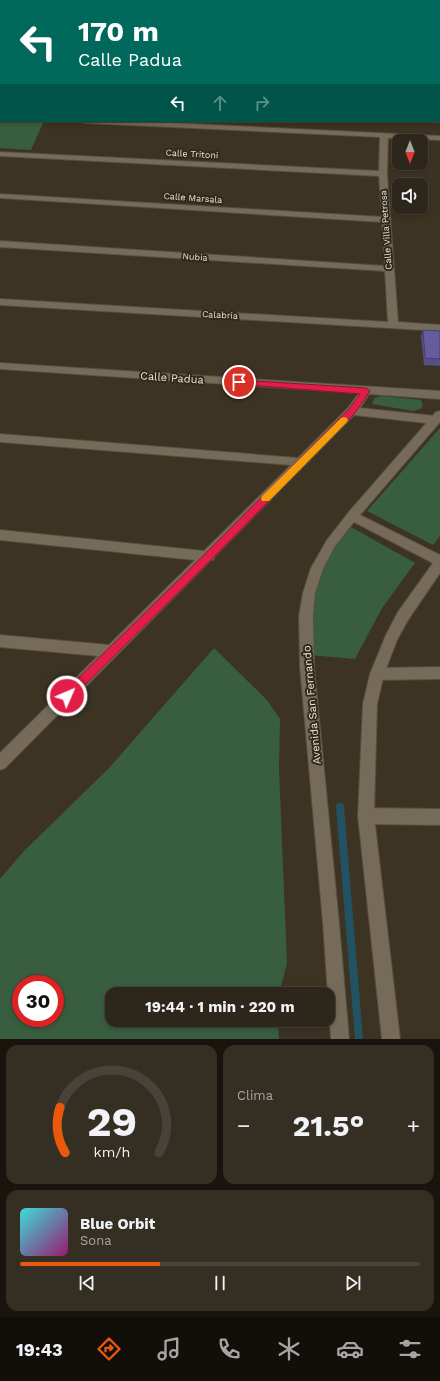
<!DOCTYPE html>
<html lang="es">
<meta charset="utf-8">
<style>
body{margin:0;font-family:"Work Sans",sans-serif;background:#352e23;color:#f1f3f6;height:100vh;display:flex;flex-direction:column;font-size:15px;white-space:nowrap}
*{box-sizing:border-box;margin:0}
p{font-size:13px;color:#a7a5a2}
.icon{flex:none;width:22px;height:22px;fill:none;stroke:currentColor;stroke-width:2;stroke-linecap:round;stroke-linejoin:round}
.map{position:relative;height:1039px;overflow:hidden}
.sheet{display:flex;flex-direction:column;gap:6px;padding:6px;background:#19150e;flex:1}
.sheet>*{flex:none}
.banner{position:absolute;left:0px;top:0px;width:440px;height:122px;box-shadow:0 2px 6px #0003,0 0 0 1px #484339;background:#00695c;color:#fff;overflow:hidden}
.needle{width:26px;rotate:180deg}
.buttons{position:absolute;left:392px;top:134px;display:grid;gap:8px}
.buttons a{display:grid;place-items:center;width:36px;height:36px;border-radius:8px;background:#2d261a;box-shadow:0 2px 6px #0003,0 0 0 1px #484339;font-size:20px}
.speed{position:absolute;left:12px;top:975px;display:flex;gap:8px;font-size:20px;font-weight:700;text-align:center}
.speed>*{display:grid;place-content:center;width:52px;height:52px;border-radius:50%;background:#2d261a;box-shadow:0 2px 6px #0003,0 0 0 1px #484339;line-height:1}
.speed .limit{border:6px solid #d22;background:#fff;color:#111}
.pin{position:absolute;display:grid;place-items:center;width:34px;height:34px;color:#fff;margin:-17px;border:2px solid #fff;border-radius:50%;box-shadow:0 1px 4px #0007}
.me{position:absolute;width:44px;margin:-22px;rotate:45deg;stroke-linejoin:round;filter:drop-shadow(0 0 3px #0008)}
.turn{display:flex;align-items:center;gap:14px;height:84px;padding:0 12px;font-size:18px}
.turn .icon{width:52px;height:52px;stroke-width:2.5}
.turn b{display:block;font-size:28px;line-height:34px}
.lanes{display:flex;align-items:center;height:38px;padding:0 12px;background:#0003;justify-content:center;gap:20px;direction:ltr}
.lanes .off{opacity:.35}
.big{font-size:30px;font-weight:700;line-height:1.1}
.sheet .tile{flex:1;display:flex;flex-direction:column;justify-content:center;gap:6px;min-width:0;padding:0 14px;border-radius:12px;background:#352e23}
.sheet .dial{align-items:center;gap:0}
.dial svg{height:104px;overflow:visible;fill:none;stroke:#484339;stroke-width:7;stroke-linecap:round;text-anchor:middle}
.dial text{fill:#f1f3f6;stroke:none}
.song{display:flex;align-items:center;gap:12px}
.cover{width:48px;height:48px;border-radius:6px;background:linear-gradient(135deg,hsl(180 70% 55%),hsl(320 70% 35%))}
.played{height:4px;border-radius:2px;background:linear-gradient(90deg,#ea580c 35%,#484339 35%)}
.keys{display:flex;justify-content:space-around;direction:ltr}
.heat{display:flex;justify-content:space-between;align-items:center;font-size:22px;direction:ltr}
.sheet .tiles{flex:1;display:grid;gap:6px;grid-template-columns:1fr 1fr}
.tile:last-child{grid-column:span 2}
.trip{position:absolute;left:105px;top:987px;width:230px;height:40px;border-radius:12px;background:#2d261a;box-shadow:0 2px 6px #0003,0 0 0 1px #484339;font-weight:700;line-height:40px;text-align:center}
.menu{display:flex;height:64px;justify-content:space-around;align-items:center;background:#120f0a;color:#a7a5a2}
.menu .icon{width:28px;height:28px}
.menu .current{color:#ea580c}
.menu b{font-size:18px;color:#f1f3f6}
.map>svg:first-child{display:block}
.green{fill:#385e3f;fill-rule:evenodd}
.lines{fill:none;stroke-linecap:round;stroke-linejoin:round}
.stream-far1{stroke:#215363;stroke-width:3.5}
.stream{stroke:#215363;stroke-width:8}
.street-casing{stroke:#564e41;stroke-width:2}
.secondary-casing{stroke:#564e41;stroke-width:2}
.street{fill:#766b59;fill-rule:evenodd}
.secondary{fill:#766b59;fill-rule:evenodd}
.wall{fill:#564f86}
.building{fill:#645c9c;stroke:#46406d}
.route{fill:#e11d48;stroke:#92132f}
.slow{fill:#f59e0b}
.labels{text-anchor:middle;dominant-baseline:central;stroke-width:4;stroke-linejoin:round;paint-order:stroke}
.far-street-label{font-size:9px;fill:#e9e3d9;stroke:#322919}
.street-label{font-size:11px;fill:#e9e3d9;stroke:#322919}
</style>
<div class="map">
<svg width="440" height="1039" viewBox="0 0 440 1039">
<rect width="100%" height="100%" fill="#3c3323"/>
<path class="green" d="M0 121H1L43 123 31 150 0 148Z
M381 396 421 400 423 406 420 409 413 411 372 404 374 398Z
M440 428V536L433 545 367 511Z
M351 527 415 563 382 608 355 659 309 655 310 602 330 552Z
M214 648 267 700 280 719 279 769 287 963 279 994H112V1020H278L279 1039H0V879L24 851 110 767ZM21 984H55V1018H21Z"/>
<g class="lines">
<path class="stream-far1" d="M210 1 214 0"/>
<path class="stream" d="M340 807 359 1039"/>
<defs>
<path id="street" d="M23 0H30L31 1H24Z
M96 0H102L103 1H97Z
M166 0H172L173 1H167Z
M0 39H1V44H0Z
M439 87H440V92H439Z
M439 98H440V102H439Z
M0 115H1V119H0Z
M81 121H131L440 136V140L388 138 387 174 398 322 440 325V331L0 305V299L388 322 385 271 0 247V241L385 266 382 222 0 198V194L382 217 379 176 0 156V152L379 171 380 137 85 123Z
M0 363 440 391V399L369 394 360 408 435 416 439 417 440 421 435 424 354 415 215 556 213 560H211L5 768 0 770V753L98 656 0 647V635L109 645 195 560 0 540V530L204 551 291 465 0 442V434L298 458 348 408 359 393 0 369Z
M440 667V679L377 680 372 678 370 674 372 670 377 668Z
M366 808 440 809V825L366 824 361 821 358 816 361 811Z"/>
<path id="secondary" d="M440 411V422L360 515 440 555V573L408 620 397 640 384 674 377 704 374 816 400 1039H382L358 816 363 704 370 674 386 635 398 612 433 563 354 522 335 546 323 569 315 593 313 616 314 667 339 923 349 1039H331L323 923 300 667 299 616 303 593 311 568 327 540 348 513 436 412Z"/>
</defs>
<use href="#street" class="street-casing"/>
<use href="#secondary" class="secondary-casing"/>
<use href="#street" class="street"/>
<use href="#secondary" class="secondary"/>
</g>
<path class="wall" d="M423 330 440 331V366L424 365 421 336Z"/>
<path class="building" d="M423 330 440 331V359L425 358Z"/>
<path class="route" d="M239 380 366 388 370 391 355 413 213 558 71 699 67 701 63 699 61 696 63 693 206 553 339 419 349 409 360 394 236 384V381Z"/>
<path class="slow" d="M344 417 347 418 348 420 347 422 269 501H262L261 499 262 496 341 418Z"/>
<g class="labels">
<g class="far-street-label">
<text transform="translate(192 154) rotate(3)">Calle Tritoni</text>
<text transform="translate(193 198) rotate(4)">Calle Marsala</text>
<text transform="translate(386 230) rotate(-94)">Calle Villa Petrosa</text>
<text transform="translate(195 257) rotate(4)">Nubia</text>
<text transform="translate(220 315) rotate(3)">Calabria</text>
</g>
<g class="street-label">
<text transform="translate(172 378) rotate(4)">Calle Padua</text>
<text transform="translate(312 705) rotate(-95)">Avenida San Fernando</text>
</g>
</g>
</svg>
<div class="buttons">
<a><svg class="needle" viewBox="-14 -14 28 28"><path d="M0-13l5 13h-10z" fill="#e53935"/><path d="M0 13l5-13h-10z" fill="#a7a5a2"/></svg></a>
<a><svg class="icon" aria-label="sound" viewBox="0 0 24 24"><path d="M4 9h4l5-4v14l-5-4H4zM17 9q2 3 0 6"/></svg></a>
</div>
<div class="speed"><div class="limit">30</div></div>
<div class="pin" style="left:239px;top:382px;background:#d93025"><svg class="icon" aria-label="arrive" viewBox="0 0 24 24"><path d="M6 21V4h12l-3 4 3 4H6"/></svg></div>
<svg class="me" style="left:67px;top:696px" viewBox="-20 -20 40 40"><circle r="17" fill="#e11d48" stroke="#fff" stroke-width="3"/><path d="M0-11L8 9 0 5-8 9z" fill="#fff"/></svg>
<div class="trip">19:44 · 1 min · 220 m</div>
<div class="banner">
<div class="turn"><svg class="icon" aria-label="left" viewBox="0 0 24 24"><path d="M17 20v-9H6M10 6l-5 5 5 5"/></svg><div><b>170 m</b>Calle Padua</div></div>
<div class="lanes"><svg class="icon" aria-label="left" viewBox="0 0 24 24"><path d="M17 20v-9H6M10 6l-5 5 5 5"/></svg><svg class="icon off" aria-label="ahead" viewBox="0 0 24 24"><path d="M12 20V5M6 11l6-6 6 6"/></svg><svg class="icon off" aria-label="right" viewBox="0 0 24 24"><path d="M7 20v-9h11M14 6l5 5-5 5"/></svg></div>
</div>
</div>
<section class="sheet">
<div class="tiles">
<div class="tile dial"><svg viewBox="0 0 100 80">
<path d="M14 69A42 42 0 1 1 86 69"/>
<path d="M14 69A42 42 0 0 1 10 34" stroke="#ea580c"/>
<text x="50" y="56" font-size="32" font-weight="700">29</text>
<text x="50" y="72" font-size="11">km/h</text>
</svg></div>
<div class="tile"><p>Clima</p>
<div class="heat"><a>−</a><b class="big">21.5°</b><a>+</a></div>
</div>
<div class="tile">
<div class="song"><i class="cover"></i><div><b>Blue Orbit</b><p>Sona</p></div></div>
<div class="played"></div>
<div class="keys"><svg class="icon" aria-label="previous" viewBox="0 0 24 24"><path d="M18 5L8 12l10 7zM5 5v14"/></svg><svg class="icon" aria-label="pause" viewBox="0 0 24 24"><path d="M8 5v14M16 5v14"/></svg><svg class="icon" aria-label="next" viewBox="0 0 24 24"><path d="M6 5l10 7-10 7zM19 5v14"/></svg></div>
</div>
</div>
</section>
<nav class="menu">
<b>19:43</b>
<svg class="icon current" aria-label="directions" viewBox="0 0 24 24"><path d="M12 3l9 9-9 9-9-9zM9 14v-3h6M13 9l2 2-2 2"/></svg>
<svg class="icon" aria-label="music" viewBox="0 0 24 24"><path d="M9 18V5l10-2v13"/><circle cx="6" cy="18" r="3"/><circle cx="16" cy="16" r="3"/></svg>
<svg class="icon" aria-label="phone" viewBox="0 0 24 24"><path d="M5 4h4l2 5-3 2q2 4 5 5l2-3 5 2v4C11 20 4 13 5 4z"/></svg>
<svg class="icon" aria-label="climate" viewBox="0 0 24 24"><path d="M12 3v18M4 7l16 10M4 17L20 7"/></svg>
<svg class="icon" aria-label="car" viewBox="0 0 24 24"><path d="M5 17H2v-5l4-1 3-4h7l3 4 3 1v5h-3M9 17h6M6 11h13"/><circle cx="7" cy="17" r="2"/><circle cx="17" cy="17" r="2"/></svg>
<svg class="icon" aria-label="filters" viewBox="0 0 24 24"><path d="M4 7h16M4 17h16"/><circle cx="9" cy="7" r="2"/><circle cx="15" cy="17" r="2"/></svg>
</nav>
